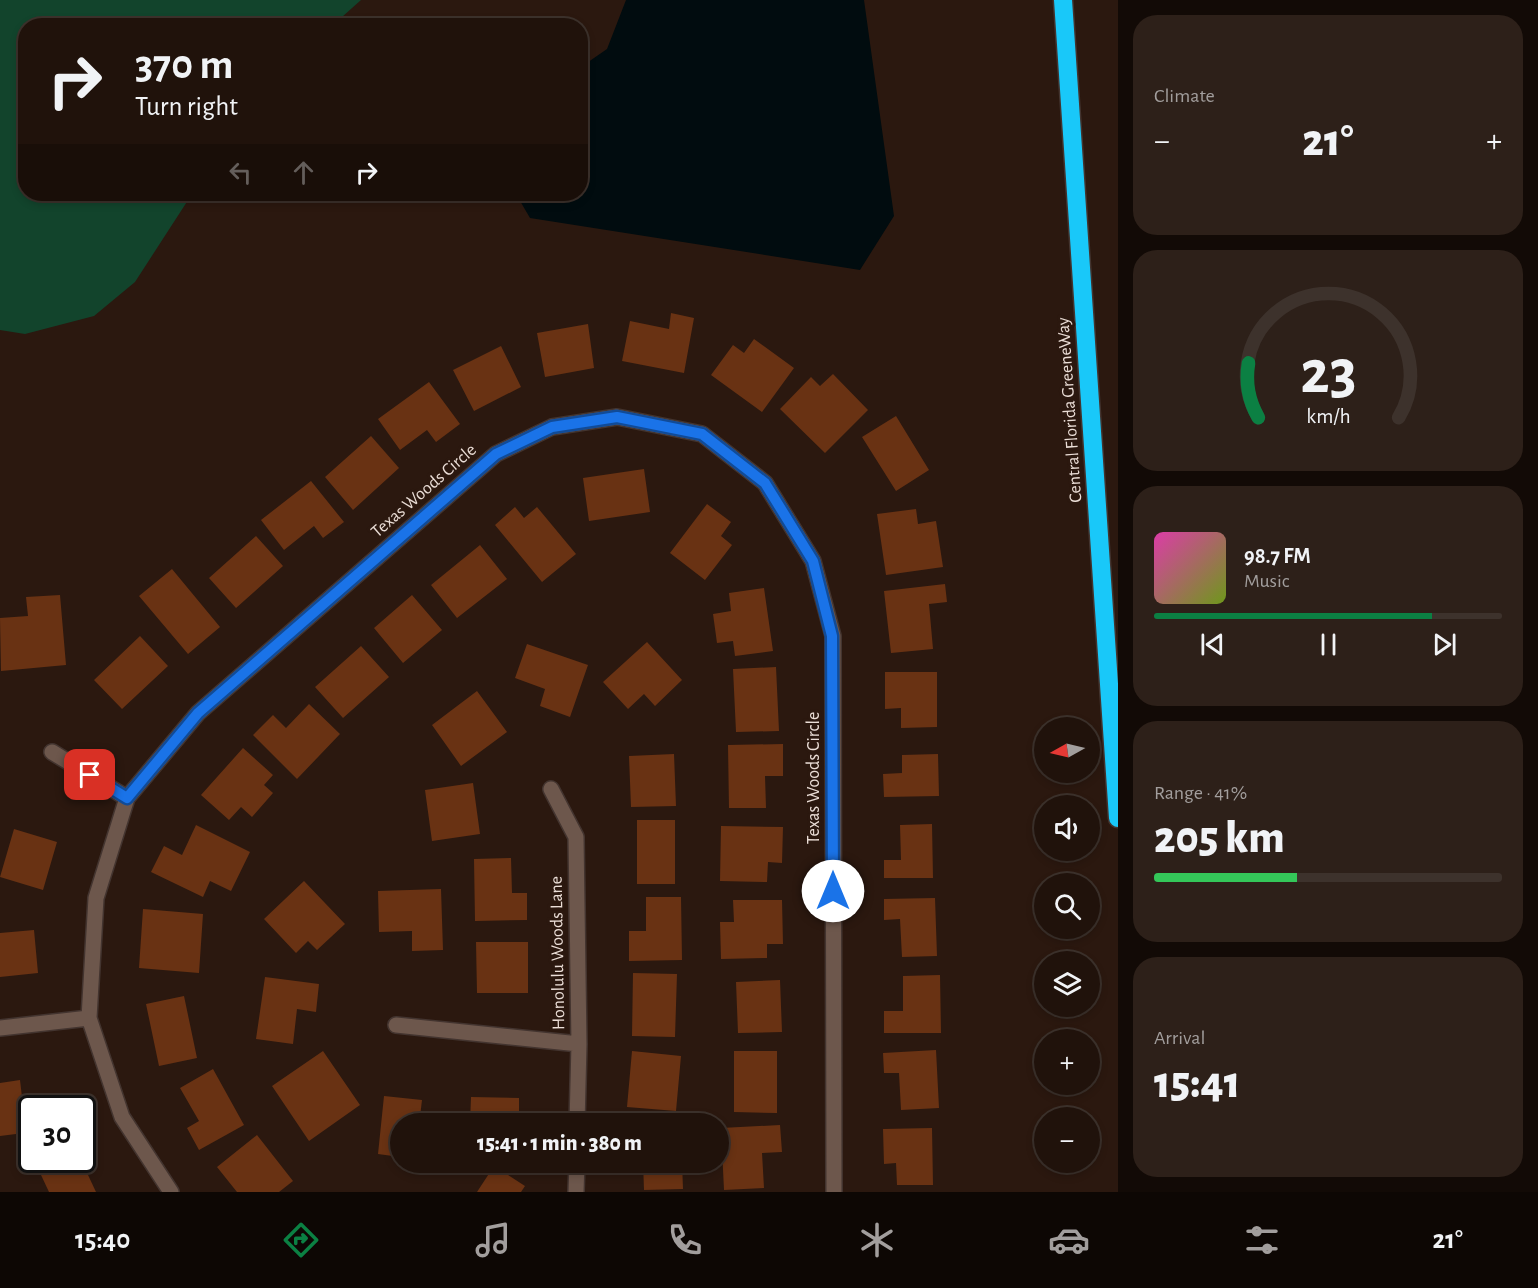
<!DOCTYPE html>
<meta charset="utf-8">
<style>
body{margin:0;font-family:"Alegreya Sans",sans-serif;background:#2d2019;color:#f1f3f6;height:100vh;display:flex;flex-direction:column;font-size:22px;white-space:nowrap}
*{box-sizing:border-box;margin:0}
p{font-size:20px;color:#a29e9d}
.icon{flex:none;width:33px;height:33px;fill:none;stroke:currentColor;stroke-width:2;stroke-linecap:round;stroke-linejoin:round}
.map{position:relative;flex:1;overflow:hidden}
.drawer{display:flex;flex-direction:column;gap:15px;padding:15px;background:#120a06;width:420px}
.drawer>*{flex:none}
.hud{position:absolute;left:18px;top:18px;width:570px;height:183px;border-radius:24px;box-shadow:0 3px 9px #0003,0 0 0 2px #3d322c;background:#20120b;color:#f1f3f6;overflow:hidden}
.needle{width:39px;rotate:262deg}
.tools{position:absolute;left:1034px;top:717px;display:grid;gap:12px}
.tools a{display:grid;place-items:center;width:66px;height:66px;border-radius:50%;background:#20120b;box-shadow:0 3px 9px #0003,0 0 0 2px #3d322c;font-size:30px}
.speed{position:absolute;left:18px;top:1095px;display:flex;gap:12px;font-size:30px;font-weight:700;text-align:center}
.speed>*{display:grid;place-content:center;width:78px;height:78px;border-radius:50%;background:#20120b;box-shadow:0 3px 9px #0003,0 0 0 2px #3d322c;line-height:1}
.speed .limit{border:3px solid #111;border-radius:9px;background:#fff;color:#111}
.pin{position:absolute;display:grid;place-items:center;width:51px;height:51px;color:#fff;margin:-26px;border-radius:12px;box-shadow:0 3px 9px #0006}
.me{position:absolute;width:66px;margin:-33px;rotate:0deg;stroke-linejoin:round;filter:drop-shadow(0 0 4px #0008)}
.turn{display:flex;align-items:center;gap:21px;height:126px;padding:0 18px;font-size:27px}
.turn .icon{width:78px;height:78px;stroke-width:2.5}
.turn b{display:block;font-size:42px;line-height:51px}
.lanes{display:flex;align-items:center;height:57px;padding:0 18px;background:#0003;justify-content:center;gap:30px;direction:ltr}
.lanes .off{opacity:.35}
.big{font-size:45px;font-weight:800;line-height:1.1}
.drawer .widget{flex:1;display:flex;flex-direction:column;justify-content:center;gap:9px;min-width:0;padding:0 21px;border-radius:24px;background:#2d2019}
.drawer .dial{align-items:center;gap:0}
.dial svg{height:156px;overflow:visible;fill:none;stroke:#3d322c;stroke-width:7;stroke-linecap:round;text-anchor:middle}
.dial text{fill:#f1f3f6;stroke:none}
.song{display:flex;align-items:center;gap:18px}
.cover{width:72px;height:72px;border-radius:9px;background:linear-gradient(135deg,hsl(320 70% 55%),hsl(80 70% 35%))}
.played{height:6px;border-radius:3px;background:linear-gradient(90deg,#0b8043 80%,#3d322c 80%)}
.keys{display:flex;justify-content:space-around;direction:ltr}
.heat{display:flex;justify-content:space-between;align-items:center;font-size:33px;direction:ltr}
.charge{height:9px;border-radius:4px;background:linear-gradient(90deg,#34c759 41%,#3d322c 0)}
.trip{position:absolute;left:390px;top:1113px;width:339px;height:60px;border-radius:30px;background:#20120b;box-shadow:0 3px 9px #0003,0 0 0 2px #3d322c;font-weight:800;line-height:60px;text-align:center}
.menu{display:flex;height:96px;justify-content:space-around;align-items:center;background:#0d0704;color:#a29e9d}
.menu .icon{width:42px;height:42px}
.menu .selected{color:#0b8043}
.menu b{font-size:27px;color:#f1f3f6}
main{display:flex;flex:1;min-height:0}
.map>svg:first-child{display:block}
.green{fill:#12442c}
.water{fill:#010c0f}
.building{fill:#693213}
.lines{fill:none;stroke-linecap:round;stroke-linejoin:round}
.minor-casing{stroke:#43342f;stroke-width:18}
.motorway-casing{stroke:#43342f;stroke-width:21}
.minor{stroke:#6d574c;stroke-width:15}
.motorway{stroke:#19c8f9;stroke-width:18}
.route-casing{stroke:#114b97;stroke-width:15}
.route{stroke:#1a73e8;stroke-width:10}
.labels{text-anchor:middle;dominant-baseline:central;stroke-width:6;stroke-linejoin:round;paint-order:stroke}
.street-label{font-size:18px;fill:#ebded7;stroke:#2b180f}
</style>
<main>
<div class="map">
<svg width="1118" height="1192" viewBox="0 0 1118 1192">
<rect width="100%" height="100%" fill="#2b180f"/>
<path class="green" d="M0 0H361L333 25 26 26V194H192L135 282 94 316 25 334 0 330Z"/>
<path class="water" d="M626 0H864L894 216 860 270 530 218 516 194H580L581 67 607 49Z"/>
<path class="building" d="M671 313 694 318 684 373 622 361 630 321 669 329Z
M588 324 594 368 545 377 537 333Z
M754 339 794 368 762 412 711 375 733 345 744 353Z
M501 346 521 387 474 411 453 370Z
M833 374 868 410 825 453 780 409 811 377 820 386Z
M429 382 460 424 436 442 427 430 400 450 378 419Z
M896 416 929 470 896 491 862 437Z
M371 436 399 468 353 510 325 477Z
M644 469 650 512 589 521 583 478Z
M311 481 344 522 323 538 314 526 284 550 261 520Z
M707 504 731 522 721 536 732 545 705 580 670 553Z
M515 507 524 518 537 507 576 554 542 582 495 525Z
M916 509 918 524 936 521 943 567 886 575 877 514Z
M256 536 283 566 236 608 209 578Z
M480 545 507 579 457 618 431 585Z
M172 569 220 627 188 654 139 596Z
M945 584 947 602 929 604 933 649 891 653 884 591Z
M764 588 773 651 735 656 733 641 717 643 713 614 731 611 729 593Z
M60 595 66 665 1 671 0 618 28 616 26 597Z
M412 595 442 630 403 663 374 628Z
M140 636 168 666 122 709 94 680Z
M647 642 682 680 655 706 644 694 628 709 603 682Z
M527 644 588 665 570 717 540 706 545 689 515 678Z
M361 646 389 677 343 718 315 687Z
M776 667 779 731 736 732 733 669Z
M885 672H937V727L901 728V708L885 709Z
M477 691 507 732 461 766 432 725Z
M309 704 340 734 297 779 253 735 273 715 286 728Z
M783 744V776H765L766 808H729L728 745Z
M243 748 273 775 264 785 273 793 252 817 241 807 229 820 201 795Z
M674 754 676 806 631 807 629 756Z
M938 754 939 796 884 797 883 774 902 773V755Z
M473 783 480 834 432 841 425 790Z
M637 820H675V884H637Z
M932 824 933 878H884V860H901L900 825Z
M196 825 250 852 231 891 210 881 203 897 151 872 164 846 182 855Z
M721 826 783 827 782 863 768 862 767 882 720 881Z
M14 829 57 842 43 890 0 877Z
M511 858 512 893H527V920L475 921 474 859Z
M304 881 345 924 317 950 308 941 296 953 264 919Z
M441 889 443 950 412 951V931L379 932 378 891Z
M646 897H681L682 960 629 961V931H646Z
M935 898 937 956 902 957 900 919 884 920V899Z
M733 900H782L783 944H767V958L721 959 720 922H734Z
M143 909 203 914 199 973 139 968Z
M34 930 38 973 0 977V933Z
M476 942H528V993H477Z
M633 973 677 974 675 1037 632 1036Z
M940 975 941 1033H884V1011H903V976Z
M265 977 319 984 316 1012 297 1009 293 1044 256 1039Z
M780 980 782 1032 738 1033 736 982Z
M184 996 197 1058 159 1066 146 1004Z
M936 1050 939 1108 901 1110 899 1073H884L883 1053Z
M323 1051 360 1105 309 1141 272 1086Z
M632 1051 681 1056 676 1111 627 1107Z
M734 1051H777V1113L734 1112Z
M213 1069 244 1125 199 1150 187 1128 199 1121 180 1088Z
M20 1080 22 1097 54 1093 56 1108H32V1132L0 1136V1083Z
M384 1096 422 1100 420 1117 439 1120V1124H400V1157L378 1154Z
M471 1097 519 1098V1124H470Z
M780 1125 782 1152 762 1153 764 1188 724 1190 721 1128Z
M932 1128 933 1185H897L896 1163 884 1164 883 1129Z
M257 1135 293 1181 279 1192H237L217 1167Z
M34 1160H81L96 1192H49Z
M643 1162H682L683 1189 644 1190Z
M494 1166 525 1186 521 1192H477Z"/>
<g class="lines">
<defs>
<path id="minor" d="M52 752 127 798
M551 789 576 837 579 1044 577 1124
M396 1025 579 1044
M0 1028 89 1018
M171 1192 122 1117 89 1018 96 898 127 798 198 713 496 454 552 427 617 417 702 434 765 483 813 561 833 636 834 1192
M576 1192 577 1162"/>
<path id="motorway" d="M1063 0 1118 818"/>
</defs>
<use href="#minor" class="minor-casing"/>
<use href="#motorway" class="motorway-casing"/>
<use href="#minor" class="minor"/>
<use href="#motorway" class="motorway"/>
</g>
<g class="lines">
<defs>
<path id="route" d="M90 775 127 798 198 713 496 454 552 427 617 417 702 434 765 483 813 561 832 636 833 891"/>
</defs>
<use href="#route" class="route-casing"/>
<use href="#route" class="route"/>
</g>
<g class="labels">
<g class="street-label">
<text transform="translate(1070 410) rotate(-94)">Central Florida GreeneWay</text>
<text transform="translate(424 491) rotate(-41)">Texas Woods Circle</text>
<text transform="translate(814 778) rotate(-90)">Texas Woods Circle</text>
<text transform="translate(558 953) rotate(-91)">Honolulu Woods Lane</text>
</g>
</g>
</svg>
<div class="tools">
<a><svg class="needle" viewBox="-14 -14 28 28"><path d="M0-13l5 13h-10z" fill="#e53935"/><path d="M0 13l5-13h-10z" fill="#a29e9d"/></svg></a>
<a><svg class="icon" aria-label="sound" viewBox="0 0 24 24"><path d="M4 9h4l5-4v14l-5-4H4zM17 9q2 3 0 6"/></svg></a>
<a><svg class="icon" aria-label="search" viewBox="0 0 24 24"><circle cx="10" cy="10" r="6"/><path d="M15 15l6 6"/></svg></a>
<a><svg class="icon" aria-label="layers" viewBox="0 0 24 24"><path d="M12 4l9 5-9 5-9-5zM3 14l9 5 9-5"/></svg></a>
<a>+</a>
<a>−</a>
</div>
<div class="speed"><div class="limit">30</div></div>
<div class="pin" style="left:90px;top:775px;background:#d93025"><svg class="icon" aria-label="arrive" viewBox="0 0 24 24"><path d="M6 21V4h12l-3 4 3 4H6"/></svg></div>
<svg class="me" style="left:833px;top:891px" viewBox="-20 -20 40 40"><circle r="19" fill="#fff"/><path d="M0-13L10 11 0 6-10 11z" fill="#1a73e8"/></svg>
<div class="trip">15:41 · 1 min · 380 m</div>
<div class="hud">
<div class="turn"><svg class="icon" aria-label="right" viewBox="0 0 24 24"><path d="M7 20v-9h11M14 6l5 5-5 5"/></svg><div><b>370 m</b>Turn right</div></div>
<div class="lanes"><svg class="icon off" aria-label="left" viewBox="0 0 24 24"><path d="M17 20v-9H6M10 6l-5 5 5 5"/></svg><svg class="icon off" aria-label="ahead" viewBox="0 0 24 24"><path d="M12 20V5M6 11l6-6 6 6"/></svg><svg class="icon" aria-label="right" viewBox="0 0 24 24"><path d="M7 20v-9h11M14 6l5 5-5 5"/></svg></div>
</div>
</div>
<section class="drawer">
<div class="widget"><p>Climate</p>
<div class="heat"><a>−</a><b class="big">21°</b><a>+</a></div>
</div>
<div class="widget dial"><svg viewBox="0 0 100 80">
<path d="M14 69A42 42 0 1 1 86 69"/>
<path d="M14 69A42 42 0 0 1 9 41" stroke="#0b8043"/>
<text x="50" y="56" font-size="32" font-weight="700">23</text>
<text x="50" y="72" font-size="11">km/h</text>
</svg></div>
<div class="widget">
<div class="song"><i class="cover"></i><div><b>98.7 FM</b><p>Music</p></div></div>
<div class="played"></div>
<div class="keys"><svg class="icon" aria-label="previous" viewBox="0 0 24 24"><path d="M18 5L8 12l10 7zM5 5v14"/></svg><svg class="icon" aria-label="pause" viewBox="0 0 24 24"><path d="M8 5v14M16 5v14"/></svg><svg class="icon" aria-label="next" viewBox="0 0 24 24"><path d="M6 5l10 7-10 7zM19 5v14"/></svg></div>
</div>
<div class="widget"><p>Range · 41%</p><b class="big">205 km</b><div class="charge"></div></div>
<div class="widget"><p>Arrival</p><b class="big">15:41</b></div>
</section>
</main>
<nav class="menu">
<b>15:40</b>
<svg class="icon selected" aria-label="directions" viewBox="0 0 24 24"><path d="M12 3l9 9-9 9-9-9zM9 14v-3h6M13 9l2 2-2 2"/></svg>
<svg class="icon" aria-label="music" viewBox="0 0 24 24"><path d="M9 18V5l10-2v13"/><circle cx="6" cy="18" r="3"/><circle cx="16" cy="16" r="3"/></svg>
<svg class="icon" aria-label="phone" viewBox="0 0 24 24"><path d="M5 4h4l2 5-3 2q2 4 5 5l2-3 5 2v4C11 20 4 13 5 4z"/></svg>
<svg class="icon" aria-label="climate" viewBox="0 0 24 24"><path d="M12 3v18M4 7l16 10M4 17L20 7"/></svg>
<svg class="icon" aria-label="car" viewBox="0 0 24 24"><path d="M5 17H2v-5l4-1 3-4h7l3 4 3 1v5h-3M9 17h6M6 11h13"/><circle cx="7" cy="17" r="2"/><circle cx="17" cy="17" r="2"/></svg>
<svg class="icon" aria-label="filters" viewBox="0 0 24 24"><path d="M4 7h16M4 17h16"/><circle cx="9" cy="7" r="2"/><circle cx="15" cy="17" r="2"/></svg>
<b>21°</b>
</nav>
